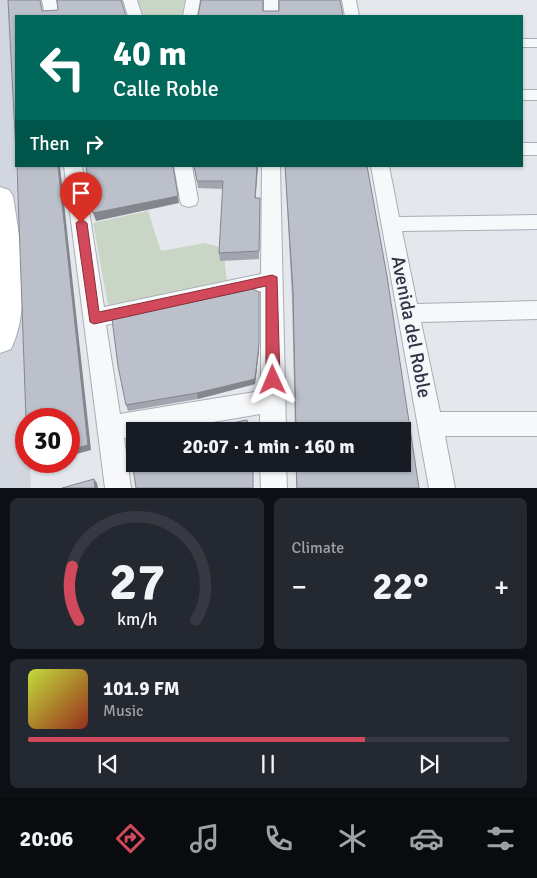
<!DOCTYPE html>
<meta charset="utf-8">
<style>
body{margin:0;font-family:Signika,sans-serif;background:#242831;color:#f1f3f6;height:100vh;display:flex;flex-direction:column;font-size:19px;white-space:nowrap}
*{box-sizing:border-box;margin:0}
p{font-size:16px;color:#9ea1a6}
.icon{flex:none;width:28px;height:28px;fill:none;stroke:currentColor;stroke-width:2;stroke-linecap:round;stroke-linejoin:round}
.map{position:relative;height:488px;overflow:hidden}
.sheet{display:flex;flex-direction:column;gap:10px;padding:10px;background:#0d0f14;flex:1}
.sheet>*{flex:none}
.banner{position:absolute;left:15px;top:15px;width:508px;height:152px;border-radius:0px;box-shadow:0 1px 4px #0004;background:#00695c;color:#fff;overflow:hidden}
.speed{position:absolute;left:15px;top:408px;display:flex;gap:10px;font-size:25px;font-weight:700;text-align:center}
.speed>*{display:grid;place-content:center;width:65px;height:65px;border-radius:50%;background:#171b24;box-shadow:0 1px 4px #0004;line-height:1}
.speed .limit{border:8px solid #d22;background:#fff;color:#111}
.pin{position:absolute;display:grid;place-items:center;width:42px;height:42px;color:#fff;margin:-51px -21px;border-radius:50% 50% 50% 0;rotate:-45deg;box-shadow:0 0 5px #0007}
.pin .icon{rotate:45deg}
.me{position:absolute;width:55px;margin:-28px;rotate:359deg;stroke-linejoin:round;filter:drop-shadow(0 0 4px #0008)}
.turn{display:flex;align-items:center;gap:18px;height:105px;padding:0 15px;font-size:22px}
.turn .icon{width:65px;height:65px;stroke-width:2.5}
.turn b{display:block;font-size:35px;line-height:42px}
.then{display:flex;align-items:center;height:48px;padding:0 15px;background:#0003;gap:10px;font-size:19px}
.big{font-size:38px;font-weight:800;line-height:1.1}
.sheet .tile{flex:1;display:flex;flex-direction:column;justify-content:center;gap:8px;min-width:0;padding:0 18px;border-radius:8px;background:#242831}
.sheet .dial{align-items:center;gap:0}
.dial svg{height:130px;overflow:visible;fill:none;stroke:#363941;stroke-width:7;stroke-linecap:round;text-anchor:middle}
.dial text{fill:#f1f3f6;stroke:none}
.song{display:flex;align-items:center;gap:15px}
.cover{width:60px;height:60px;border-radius:8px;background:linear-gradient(135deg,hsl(70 70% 55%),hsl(10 70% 35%))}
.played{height:5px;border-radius:2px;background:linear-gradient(90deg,#d1495b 70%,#363941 70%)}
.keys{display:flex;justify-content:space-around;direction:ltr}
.heat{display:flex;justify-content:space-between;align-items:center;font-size:28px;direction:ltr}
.sheet .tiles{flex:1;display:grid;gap:10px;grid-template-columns:1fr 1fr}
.tile:last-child{grid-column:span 2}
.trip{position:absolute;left:126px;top:422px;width:285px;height:50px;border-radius:0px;background:#171b24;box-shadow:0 1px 4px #0004;font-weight:800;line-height:50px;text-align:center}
.tab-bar{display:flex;height:80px;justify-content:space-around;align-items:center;background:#090b0e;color:#9ea1a6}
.tab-bar .icon{width:35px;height:35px}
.tab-bar .current{color:#d1495b}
.tab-bar b{font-size:22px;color:#f1f3f6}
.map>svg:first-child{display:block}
.built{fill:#d2d6de}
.green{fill:#c9d6c5}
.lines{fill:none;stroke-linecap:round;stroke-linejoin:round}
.street-casing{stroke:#a9aeb7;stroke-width:2}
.secondary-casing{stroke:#a9aeb7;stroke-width:2}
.street{fill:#f7f8fa;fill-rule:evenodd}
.secondary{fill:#fff;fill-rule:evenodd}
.wall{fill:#a1a5ae}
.shaded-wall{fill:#83868d}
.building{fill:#bbc0ca;stroke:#83868d}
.route{fill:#d1495b;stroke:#882f3b}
.labels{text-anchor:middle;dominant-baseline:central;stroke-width:4;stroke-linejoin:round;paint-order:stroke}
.street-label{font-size:19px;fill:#2b3445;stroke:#f4f6f9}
</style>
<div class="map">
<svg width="537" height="488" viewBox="0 0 537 488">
<rect width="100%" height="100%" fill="#e4e7ec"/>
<path class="built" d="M0 0H8L28 419H26V461H30L31 488H0Z"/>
<path class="green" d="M137 0H185L182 16H143Z
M148 211 161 251 205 243 223 248 227 282 108 305 93 223Z"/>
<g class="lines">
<defs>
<path id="street" d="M42 0H56L59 16H45Z
M123 0H137L142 16H128Z
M186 0H200L197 16H183Z
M264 0H278V16H264Z
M342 0H356L359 16H345Z
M521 39H537V47H521Z
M521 90H537V100H521Z
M521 143H537V155H521Z
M64 166H82L104 307 261 274 262 166H280L286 431H260V414L160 431H135V436L124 438 131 488H105ZM261 291V391L120 414 106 325Z
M174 166H192L198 200 196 205 189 207 182 205 180 200Z
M371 166H389L399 217 537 215V229L402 231 417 304 537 301V319L421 322 440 412H537V436H445L455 488H429Z
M260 464H286L287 488H261Z"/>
<path id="secondary" d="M0 187 9 190 13 196C20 241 32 306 11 349L0 353Z"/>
</defs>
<use href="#street" class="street-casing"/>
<use href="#secondary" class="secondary-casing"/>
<use href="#street" class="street"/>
<use href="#secondary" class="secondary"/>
</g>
<path class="wall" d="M194 166H258L255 198H260L259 259 220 261 219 253 223 189 198 188Z
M285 166H367L419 488H296V464H402V431H295L292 297Z
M259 350 255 384 198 399 128 411 126 405Z"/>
<path class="shaded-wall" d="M58 166H60L91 450 69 456Z
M257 166H258L255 206V198Z
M178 196 179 203 96 221 93 213Z
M259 292V350L255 384 198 399 197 393Z
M28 461H50L32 466Z
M94 479 97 483 98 488H95Z"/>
<path class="building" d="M8 0H40L42 11 58 10 57 0H121L126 16H16V153Z
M201 0H263V11H279V0H340L343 16H198Z
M17 166H58L88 445 69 450V419H26Z
M86 166H173L178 196 93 213Z
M194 166H257L255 198H260L259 251 219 253 223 181H197Z
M285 166H367L387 276 419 488H297L296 464H402V431H296L293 291Z
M253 289 259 292V344L255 379 197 393 126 405 118 366 112 319Z
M247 420 250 431H189H190Z
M135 446V464H253V488H136L130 447Z
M94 479 95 488H62Z"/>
<path class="route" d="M81 219 87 223 99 312 272 275 277 277 280 380 278 384 273 386 268 384 266 380V286L94 324 90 322 76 223Z"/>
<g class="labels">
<g class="street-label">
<text transform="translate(411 327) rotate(79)">Avenida del Roble</text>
</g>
</g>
</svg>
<div class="speed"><div class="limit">30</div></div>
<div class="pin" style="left:81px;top:223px;background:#d93025"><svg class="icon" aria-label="arrive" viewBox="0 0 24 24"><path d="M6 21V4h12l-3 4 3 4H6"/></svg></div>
<svg class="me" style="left:273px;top:380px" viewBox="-20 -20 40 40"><path d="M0-17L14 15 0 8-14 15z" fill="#d1495b" stroke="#fff" stroke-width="4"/></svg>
<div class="trip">20:07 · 1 min · 160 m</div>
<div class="banner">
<div class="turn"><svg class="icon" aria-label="left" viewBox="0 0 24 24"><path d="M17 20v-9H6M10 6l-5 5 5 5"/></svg><div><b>40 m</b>Calle Roble</div></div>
<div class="then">Then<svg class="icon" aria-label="right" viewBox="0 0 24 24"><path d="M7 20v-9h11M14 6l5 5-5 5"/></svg></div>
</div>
</div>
<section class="sheet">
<div class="tiles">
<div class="tile dial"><svg viewBox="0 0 100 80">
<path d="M14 69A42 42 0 1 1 86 69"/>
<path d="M14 69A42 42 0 0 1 10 36" stroke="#d1495b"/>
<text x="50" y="56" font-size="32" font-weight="700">27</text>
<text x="50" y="72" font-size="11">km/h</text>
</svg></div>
<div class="tile"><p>Climate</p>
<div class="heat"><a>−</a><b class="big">22°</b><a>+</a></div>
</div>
<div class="tile">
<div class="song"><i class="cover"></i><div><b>101.9 FM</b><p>Music</p></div></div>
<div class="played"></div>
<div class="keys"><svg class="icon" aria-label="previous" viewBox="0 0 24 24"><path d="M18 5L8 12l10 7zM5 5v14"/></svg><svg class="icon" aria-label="pause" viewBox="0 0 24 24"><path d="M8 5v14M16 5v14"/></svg><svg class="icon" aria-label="next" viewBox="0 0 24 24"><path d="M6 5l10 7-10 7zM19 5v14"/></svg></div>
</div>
</div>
</section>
<nav class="tab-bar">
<b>20:06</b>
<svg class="icon current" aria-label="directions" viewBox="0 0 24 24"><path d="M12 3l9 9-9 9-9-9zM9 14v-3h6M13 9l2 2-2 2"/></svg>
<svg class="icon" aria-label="music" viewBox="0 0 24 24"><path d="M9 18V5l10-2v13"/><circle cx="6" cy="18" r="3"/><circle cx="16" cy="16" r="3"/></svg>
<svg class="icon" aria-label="phone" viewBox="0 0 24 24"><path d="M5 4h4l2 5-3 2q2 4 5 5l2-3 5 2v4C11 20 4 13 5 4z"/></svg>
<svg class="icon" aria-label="climate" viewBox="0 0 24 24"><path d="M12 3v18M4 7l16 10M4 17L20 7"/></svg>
<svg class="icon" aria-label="car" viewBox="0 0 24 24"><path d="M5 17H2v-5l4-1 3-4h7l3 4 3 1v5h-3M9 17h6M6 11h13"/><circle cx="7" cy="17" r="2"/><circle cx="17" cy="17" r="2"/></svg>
<svg class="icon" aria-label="filters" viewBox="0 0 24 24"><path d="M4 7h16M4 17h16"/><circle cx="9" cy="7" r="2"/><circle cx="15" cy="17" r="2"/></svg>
</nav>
